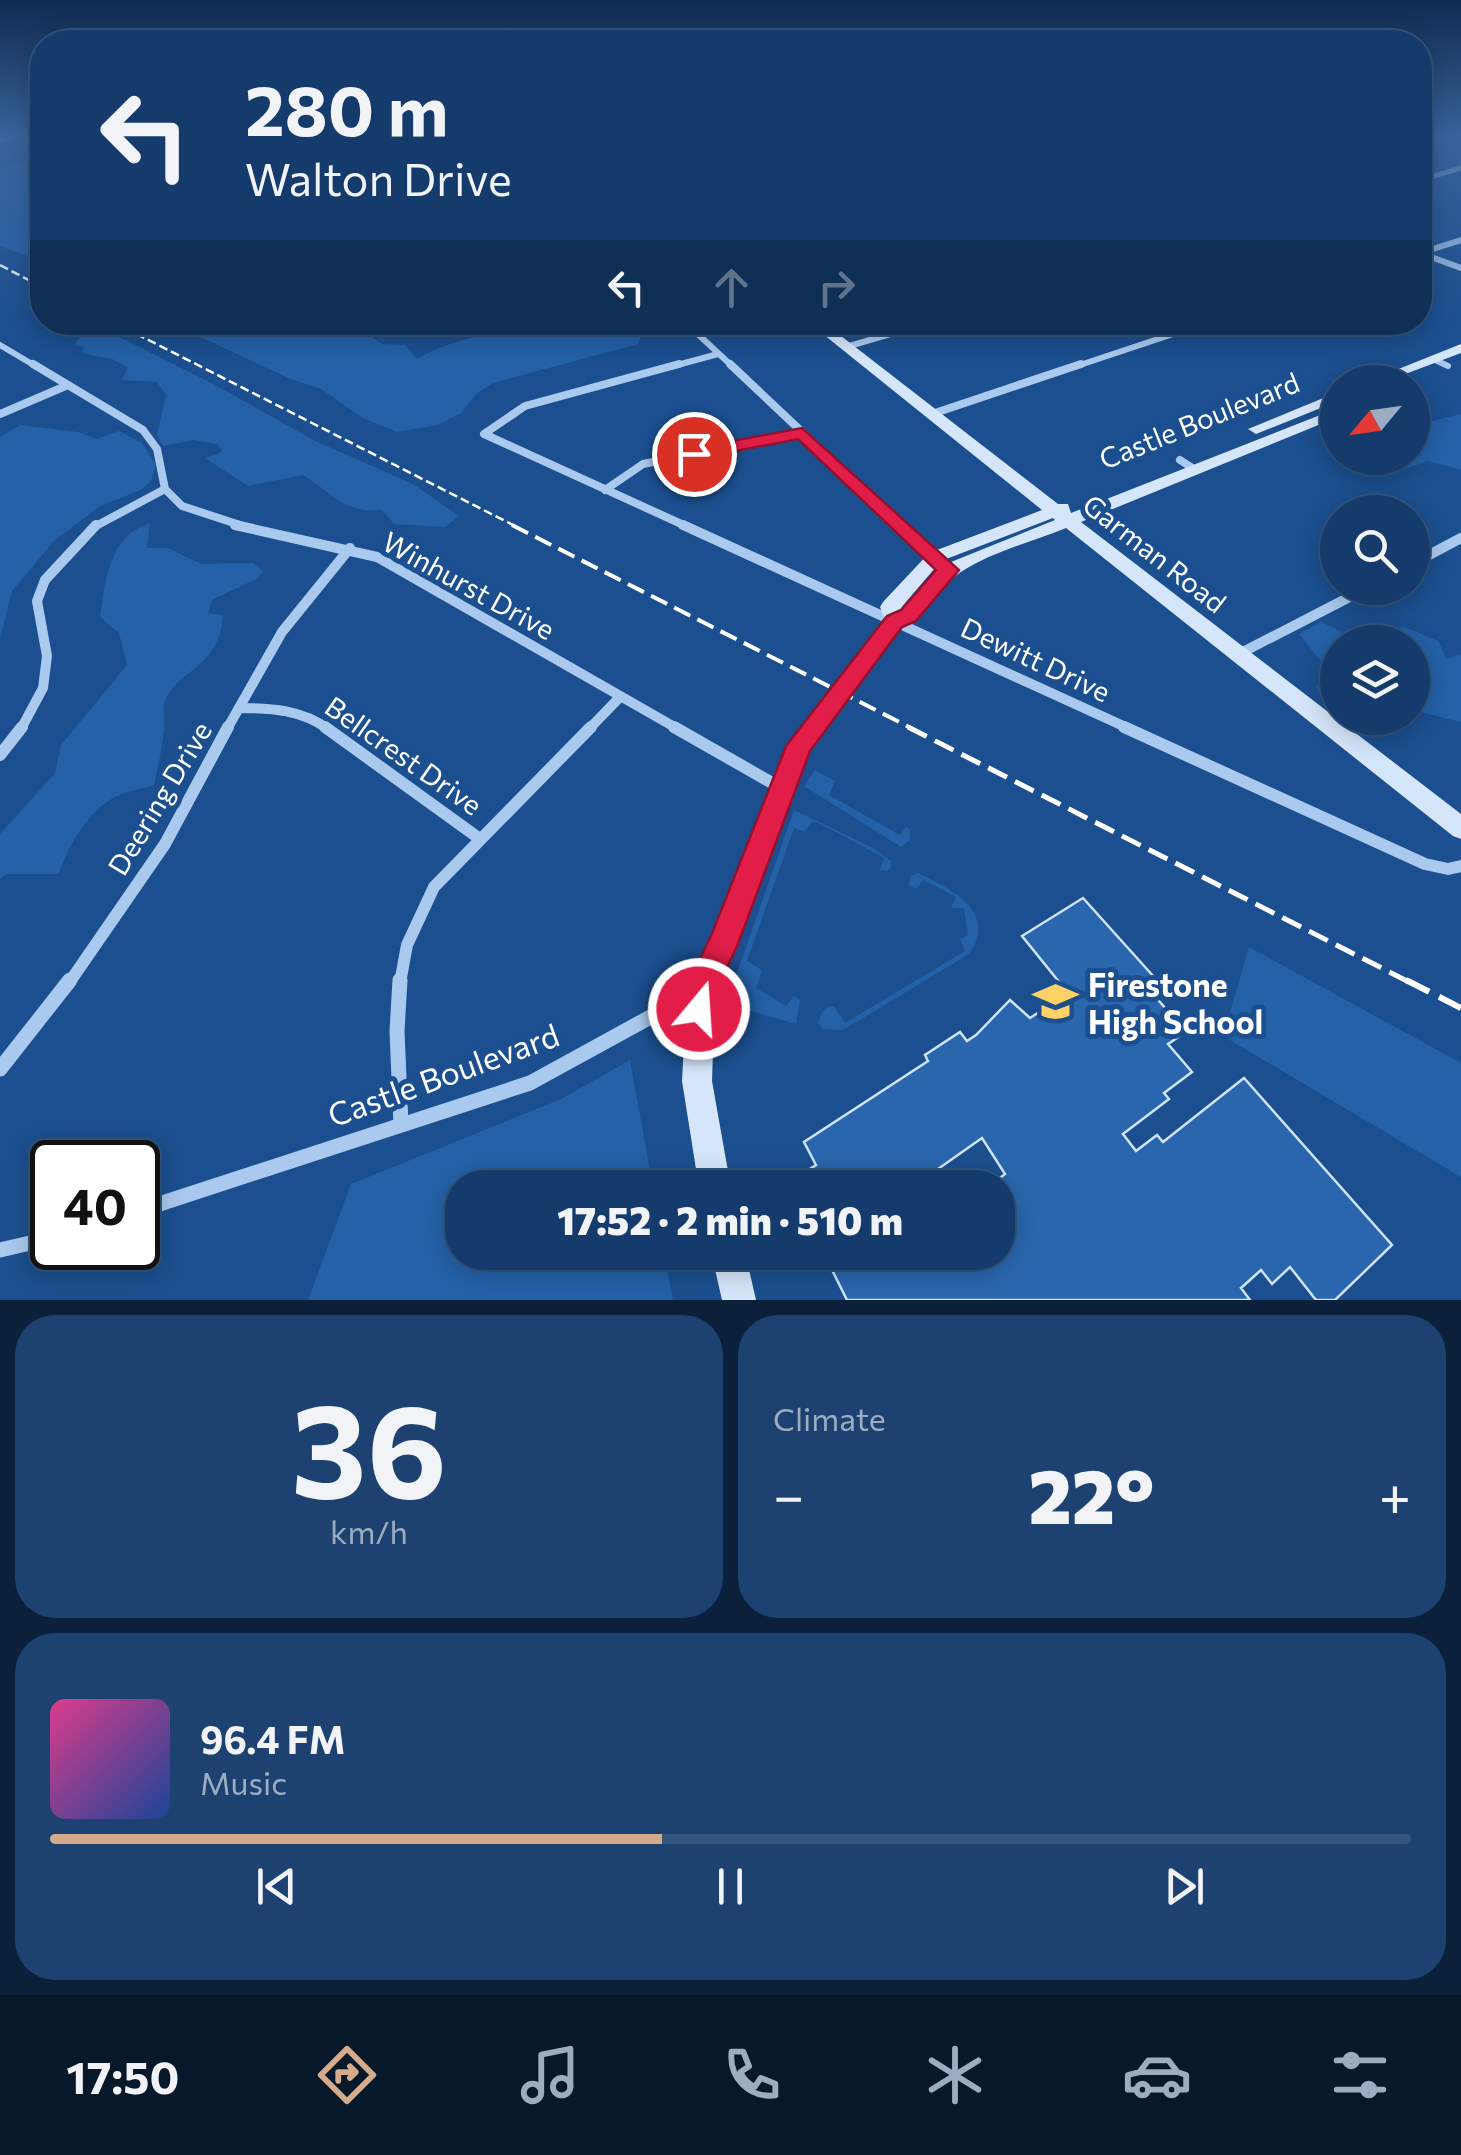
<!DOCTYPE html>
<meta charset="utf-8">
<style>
body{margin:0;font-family:Commissioner,sans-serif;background:#1d4271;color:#f1f3f6;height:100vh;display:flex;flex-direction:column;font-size:38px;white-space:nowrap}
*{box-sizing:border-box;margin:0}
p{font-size:32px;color:#9dadc1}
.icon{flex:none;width:55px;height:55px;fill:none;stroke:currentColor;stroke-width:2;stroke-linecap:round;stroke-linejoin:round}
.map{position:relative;height:1300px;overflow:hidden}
.panel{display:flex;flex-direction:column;gap:15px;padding:15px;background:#0b203b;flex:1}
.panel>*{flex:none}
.banner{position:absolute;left:30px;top:30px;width:1402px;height:305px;border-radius:40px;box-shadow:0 5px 25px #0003,0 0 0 2px #33557e;background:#143b6b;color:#f1f3f6;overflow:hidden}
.needle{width:65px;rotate:241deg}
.tools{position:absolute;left:1320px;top:365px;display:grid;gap:20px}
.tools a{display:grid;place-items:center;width:110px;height:110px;border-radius:50%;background:#143b6b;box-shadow:0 5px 25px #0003,0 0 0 2px #33557e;font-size:50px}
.speed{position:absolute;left:30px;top:1140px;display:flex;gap:20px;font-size:50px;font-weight:700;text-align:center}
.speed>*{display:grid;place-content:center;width:130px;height:130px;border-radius:50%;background:#143b6b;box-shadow:0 5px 25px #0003,0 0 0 2px #33557e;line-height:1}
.speed .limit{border:5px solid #111;border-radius:15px;background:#fff;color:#111}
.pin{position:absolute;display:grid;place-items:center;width:85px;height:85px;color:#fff;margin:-42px;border:5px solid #fff;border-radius:50%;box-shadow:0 2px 10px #0007}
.me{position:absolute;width:110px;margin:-55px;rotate:18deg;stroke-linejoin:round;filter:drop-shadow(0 0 8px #0008)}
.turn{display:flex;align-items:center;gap:35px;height:210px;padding:0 50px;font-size:45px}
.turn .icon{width:130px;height:130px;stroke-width:2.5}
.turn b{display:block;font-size:70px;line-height:85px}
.lanes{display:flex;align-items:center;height:95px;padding:0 50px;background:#0003;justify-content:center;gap:50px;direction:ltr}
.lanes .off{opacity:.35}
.big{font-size:75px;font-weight:800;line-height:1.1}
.panel .widget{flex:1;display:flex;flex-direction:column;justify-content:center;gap:15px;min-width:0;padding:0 35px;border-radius:40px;background:#1d4271}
.panel .dial{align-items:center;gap:0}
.dial b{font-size:130px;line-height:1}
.song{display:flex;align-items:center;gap:30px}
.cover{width:120px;height:120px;border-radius:15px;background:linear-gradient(135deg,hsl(330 70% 55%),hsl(220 70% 35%))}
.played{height:10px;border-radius:5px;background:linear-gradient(90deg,#d6ab8b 45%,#33557e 45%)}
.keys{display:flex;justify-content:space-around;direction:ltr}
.heat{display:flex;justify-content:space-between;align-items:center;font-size:55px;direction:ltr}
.panel .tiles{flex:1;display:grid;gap:15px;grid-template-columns:1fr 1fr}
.widget:last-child{grid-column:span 2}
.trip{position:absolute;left:445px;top:1170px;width:570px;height:100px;border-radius:40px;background:#143b6b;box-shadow:0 5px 25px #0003,0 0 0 2px #33557e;font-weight:800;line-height:100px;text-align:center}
.tab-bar{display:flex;height:160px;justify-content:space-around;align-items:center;background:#08182b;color:#9dadc1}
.tab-bar .icon{width:70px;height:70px}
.tab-bar .on{color:#d6ab8b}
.tab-bar b{font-size:45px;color:#f1f3f6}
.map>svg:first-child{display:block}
.green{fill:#2461a8}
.building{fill:#2a66ad;stroke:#cfe3fa;stroke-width:2.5}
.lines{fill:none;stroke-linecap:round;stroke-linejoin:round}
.street-far5{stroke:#a9c9ee;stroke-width:5}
.street-far4{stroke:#a9c9ee;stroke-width:6}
.street-far3{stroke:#a9c9ee;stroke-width:8}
.street-far2{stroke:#a9c9ee;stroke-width:10}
.street-far1{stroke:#a9c9ee;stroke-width:12}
.street{stroke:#a9c9ee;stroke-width:15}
.secondary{fill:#d6e6fa;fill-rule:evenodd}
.rail-far3{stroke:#fff;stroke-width:2.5;stroke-dasharray:9 4;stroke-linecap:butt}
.rail-far2{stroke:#fff;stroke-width:4;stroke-dasharray:18 8;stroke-linecap:butt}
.rail-far1{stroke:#fff;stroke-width:5;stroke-dasharray:21 9;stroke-linecap:butt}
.rail{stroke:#fff;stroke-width:6;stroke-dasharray:26 11;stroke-linecap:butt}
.route{fill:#e11d48;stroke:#92132f;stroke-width:2.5}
.labels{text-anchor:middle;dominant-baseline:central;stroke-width:10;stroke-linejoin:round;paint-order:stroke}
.street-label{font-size:28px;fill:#fff;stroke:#1b4f8f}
.near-poi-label{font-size:32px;font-weight:bold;fill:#fff;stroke:#1b4f8f;text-anchor:start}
.near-street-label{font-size:32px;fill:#fff;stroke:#1b4f8f}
</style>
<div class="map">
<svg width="1461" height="1300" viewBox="0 0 1461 1300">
<rect width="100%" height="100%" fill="#1b4f8f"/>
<path class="green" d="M42 157V261L0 246V169Z
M91 323 219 387 313 440 413 484 459 516 445 527 394 524 382 510C342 513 334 494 303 475L248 486 205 458 222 452 218 444 193 440 163 446 157 435 166 395 157 382 122 380 128 368 112 359 82 353 84 347 74 345Z
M171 323H386L373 338 382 344 405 345 417 359C455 337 507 330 550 323L558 336 604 323H646L638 344 493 383 476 394 461 413 438 425 397 432 363 418 321 389 290 379Z
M1461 414V470L1428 461 1404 469 1372 458H1412L1413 426Z
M20 425 78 432 96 439 119 431 142 443 156 465 151 481 141 490 100 506 54 541 12 591 0 640V437Z
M150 523 147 548H168L201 564 254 563 263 571 258 578 212 600 208 613 223 615C220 671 171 671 164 706 163 713 165 722 164 730 162 749 158 767 154 785 142 789 126 791 115 797 89 810 67 847 59 874H6L0 879V834L55 773 61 745 127 665 119 633 100 617C105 580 109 536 150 523Z
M1321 622 1362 642H1338L1337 717 1316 687 1328 670 1299 634Z
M1402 626 1438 641 1447 659 1461 654V722L1413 710 1412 642H1400L1392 635Z
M815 770 835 781 829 795 900 835 906 827 910 829V840L901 847 804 786Z
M794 810 873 848 891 861V867L887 871 880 870 884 858 817 822H812L804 832 794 828 747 961 762 970 756 988 786 1006 794 996 800 1000 796 1024 726 1004Z
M918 873C950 888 999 912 969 954L860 1020 842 1030 823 1029 818 1023C820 1015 824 1006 834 1006L845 1023 965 951 960 939 968 935 964 908H951L956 897 923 880 916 889 909 885 910 876Z
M1249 947 1461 1063V1177L1223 1036Z
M630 1060 653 1187 462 1188V1252L664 1253 673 1300H308L351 1184 561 1099Z"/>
<path class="building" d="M1083 898 1163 987 1153 994 1186 1032 1168 1044 1192 1072 1164 1093 1169 1099 1123 1134 1136 1151 1157 1135 1163 1142 1244 1078 1392 1245 1335 1300H1316L1290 1267 1272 1284 1261 1270 1241 1288 1250 1300H847L823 1252H887L890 1258 896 1252H998V1188H987L1005 1174 982 1138 911 1188H809L802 1174 816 1165 804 1142 928 1061 925 1055 960 1032 967 1041 976 1035 1010 1000 1030 1018 1068 993 1022 936Z"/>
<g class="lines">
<path class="street-far5" d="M1420 180 1461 168"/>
<path class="street-far4" d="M1420 253 1461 268
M1420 253 1461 240
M427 322H454
M685 322 733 367
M1145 322 1168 335
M0 345 37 367
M846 347 931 322
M1433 359 1448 366
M670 367 718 354
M1074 367 1209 322"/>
<path class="street-far3" d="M33 364 143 430 157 449 165 489 182 506 246 527
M730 364 903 527
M0 414 68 385
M932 414 1081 364
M484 434 688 527
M484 434 525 406 679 364
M1180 460 1194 469
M605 490 643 464 802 433
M94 527 165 489"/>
<path class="street-far2" d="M235 525 377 557 678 729
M683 525 1130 729
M900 525 948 570
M1412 564 1461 538
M1239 654 1367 588
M240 708C272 708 302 710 328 729
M21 729 43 688 47 656 37 601 45 580 96 525
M227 729 282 632 350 548
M589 729 620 697"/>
<path class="street-far1" d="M325 727 480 839
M674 727 781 788
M1124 727 1425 864 1448 869 1461 866
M0 755 22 727
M69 983 165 844 228 727
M400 983 407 945 434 887 591 727"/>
<path class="street" d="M400 980 397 1031 401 1125
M0 1069 70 980
M138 1211 530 1083 696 992
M0 1250 52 1238"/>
<path class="secondary" d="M29 136 0 143V137Z
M808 322H823L1058 504H1068L1071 513 1338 408V417L1081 522 1461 814V839L1453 836 1066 528C1032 542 991 552 961 572 938 587 926 612 902 626L808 750 736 944 715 990 712 1081 731 1188H699L682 1081 687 989 713 937 791 740 885 620 880 607 883 602 929 553 1042 510ZM1053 518 1055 520 946 564 900 609 941 561Z
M1461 344V353L1384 382H1366Z
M1338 392V401L1261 432 1256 434 1248 429Z
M711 1252H745L756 1300H722Z"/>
<path class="rail-far3" d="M0 265 42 287
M113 322 517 527"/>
<path class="rail-far2" d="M512 525 913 729"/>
<path class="rail-far1" d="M908 727 1411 983"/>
<path class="rail" d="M1406 980 1461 1008"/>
</g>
<linearGradient id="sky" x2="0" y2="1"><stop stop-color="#0f2b4f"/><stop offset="0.43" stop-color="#39639b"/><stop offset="1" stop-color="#39639b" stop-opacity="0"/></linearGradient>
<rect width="1461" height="318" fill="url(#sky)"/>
<path class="route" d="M802 428 959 570 916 621 902 627 810 751 738 944 716 991 710 1020 699 1025 688 1020 683 1009 685 989 711 936 786 746 887 616 901 610 936 570 798 439 694 459 685 454 694 448Z"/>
<defs>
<symbol id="school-bare" viewBox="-9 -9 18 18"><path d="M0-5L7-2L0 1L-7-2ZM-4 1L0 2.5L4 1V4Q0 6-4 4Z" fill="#ffd166" stroke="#1b4f8f" stroke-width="2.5" paint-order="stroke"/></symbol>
</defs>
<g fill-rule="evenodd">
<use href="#school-bare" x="1024" y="970" width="63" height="63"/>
</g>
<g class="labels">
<g class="street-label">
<text transform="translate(1199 420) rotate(-22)">Castle Boulevard</text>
<text transform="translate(1155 553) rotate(38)">Garman Road</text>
<text transform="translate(469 585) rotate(29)">Winhurst Drive</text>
<text transform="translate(1036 659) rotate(25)">Dewitt Drive</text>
<text transform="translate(404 755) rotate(35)">Bellcrest Drive</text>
<text transform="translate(159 798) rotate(-59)">Deering Drive</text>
</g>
<g class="near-poi-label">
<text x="1088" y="984">Firestone<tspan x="1088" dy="37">High School</tspan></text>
</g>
<g class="near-street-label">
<text transform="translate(443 1074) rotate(-20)">Castle Boulevard</text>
</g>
</g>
</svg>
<div class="tools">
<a><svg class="needle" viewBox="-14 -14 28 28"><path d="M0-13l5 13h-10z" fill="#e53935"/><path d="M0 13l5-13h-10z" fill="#9dadc1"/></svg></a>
<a><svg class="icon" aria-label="search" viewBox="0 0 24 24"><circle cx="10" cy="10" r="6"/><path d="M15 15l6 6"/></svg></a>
<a><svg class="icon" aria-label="layers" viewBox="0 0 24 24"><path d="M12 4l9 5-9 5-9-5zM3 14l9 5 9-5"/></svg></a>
</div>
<div class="speed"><div class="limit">40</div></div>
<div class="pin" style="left:694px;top:454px;background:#d93025"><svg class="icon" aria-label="arrive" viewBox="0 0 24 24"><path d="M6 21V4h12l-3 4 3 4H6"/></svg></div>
<svg class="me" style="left:699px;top:1009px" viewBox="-20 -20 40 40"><circle r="17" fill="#e11d48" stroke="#fff" stroke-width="3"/><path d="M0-11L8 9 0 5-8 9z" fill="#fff"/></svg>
<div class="trip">17:52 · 2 min · 510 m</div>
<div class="banner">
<div class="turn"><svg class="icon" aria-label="left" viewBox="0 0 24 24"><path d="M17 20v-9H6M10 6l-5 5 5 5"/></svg><div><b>280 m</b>Walton Drive</div></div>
<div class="lanes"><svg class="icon" aria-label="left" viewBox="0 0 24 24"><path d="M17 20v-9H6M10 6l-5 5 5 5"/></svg><svg class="icon off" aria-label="ahead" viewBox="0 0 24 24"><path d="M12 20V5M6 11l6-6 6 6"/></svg><svg class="icon off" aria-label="right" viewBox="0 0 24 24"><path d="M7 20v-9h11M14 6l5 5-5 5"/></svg></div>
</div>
</div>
<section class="panel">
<div class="tiles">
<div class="widget dial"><b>36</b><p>km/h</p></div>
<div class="widget"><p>Climate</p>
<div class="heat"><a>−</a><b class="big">22°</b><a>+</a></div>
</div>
<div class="widget">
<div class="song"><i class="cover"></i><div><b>96.4 FM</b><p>Music</p></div></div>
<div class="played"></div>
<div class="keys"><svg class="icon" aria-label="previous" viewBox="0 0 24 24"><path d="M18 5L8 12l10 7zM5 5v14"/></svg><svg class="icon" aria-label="pause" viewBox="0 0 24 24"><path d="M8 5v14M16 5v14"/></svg><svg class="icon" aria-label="next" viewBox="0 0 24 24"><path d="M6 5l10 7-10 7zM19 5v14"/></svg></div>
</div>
</div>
</section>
<nav class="tab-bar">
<b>17:50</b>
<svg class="icon on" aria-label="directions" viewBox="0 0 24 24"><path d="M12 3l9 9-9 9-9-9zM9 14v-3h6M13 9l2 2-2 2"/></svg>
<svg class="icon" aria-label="music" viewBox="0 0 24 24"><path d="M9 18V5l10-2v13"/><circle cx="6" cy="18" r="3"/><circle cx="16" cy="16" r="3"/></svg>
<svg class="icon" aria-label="phone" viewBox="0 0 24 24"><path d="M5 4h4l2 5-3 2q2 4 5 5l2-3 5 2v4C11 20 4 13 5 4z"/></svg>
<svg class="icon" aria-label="climate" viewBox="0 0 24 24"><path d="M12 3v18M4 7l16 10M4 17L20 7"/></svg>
<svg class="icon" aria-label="car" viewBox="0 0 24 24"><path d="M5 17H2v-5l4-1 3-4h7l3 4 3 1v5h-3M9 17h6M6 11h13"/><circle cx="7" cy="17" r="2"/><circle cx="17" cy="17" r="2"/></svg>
<svg class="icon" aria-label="filters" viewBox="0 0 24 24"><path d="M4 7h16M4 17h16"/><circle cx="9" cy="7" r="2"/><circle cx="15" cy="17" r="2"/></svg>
</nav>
